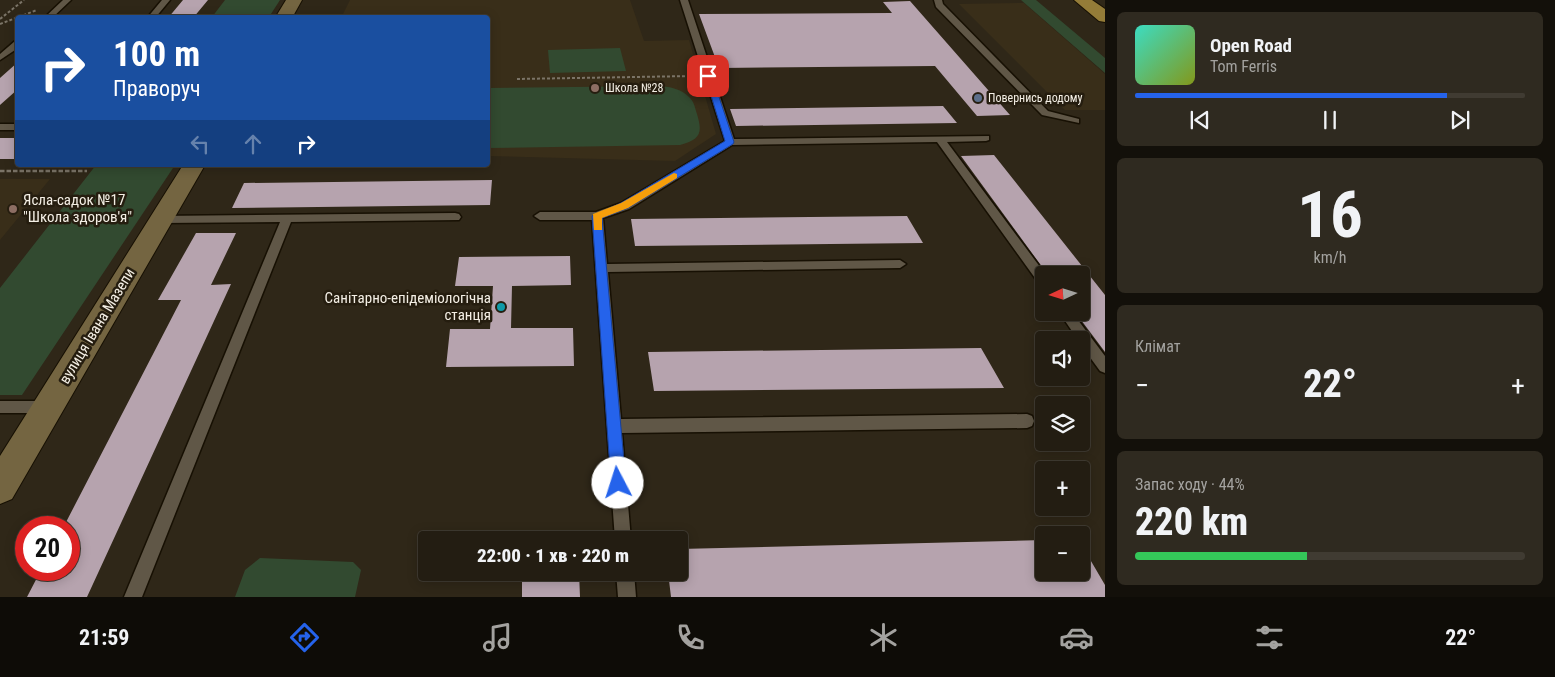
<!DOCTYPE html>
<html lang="uk">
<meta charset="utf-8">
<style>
body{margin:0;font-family:"Roboto Condensed",sans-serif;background:#2f2a20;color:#f1f3f6;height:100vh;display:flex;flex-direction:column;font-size:19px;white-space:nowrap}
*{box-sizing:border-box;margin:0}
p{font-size:16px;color:#a3a29f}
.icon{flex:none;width:28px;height:28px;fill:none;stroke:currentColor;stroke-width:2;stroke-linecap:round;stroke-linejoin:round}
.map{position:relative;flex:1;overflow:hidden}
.side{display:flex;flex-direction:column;gap:12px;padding:12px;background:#13100a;width:450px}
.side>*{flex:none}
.hud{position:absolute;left:15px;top:15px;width:475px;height:152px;border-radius:5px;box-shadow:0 2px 12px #0003,0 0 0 1px #403b32;background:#1a4fa0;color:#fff;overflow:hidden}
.needle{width:32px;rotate:266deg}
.tools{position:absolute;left:1035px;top:266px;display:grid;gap:10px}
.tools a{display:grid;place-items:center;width:55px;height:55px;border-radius:5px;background:#231d12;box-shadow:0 2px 12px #0003,0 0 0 1px #403b32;font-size:25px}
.speed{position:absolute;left:15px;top:516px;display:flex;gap:10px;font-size:25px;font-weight:700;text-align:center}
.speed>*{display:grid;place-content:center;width:65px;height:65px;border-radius:50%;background:#231d12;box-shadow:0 2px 12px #0003,0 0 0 1px #403b32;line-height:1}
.speed .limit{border:8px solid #d22;background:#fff;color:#111}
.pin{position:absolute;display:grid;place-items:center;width:42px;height:42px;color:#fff;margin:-21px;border-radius:10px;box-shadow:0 2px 8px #0006}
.me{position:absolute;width:55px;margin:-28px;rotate:355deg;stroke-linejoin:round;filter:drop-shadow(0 0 4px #0008)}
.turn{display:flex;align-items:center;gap:18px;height:105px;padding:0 15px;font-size:22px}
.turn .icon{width:65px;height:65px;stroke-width:2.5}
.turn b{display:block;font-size:35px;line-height:42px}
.lanes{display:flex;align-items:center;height:48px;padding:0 15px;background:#0003;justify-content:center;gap:25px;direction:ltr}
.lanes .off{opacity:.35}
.big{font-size:38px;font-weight:800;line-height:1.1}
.side .card{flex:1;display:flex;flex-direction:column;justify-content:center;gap:8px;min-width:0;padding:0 18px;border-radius:8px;background:#2f2a20}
.side .dial{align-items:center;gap:0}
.dial b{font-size:65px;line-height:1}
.song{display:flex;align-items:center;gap:15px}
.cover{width:60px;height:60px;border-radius:8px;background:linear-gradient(135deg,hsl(170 70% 55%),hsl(70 70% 35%))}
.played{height:5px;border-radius:2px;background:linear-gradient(90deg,#2563eb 80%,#403b32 80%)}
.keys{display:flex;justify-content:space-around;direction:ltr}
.heat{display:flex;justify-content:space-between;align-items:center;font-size:28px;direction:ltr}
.charge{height:8px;border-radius:4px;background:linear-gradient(90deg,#34c759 44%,#403b32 0)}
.trip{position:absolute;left:418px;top:531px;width:270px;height:50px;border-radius:5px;background:#231d12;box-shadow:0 2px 12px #0003,0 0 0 1px #403b32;font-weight:800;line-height:50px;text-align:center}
.menu{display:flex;height:80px;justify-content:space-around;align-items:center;background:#0e0c07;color:#a3a29f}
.menu .icon{width:35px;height:35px}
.menu .active{color:#2563eb}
.menu b{font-size:22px;color:#f1f3f6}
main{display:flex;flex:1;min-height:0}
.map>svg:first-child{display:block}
.built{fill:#392e19}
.green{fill:#324a30}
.building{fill:#b6a3ae}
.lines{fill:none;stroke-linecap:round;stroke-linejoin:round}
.service-casing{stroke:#171003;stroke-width:3}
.secondary-casing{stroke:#171003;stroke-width:2}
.trunk-casing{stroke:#171003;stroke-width:2}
.path-far1{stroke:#7b7467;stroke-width:2;stroke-dasharray:3 2;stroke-linecap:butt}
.path{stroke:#7b7467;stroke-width:2.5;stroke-dasharray:4.5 2;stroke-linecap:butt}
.service{fill:#605747;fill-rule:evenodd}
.secondary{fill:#746541;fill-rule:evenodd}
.trunk{fill:#947c38;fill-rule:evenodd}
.route{fill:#2563eb;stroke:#184099}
.slow{fill:#f59e0b}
.education-dot{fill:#8d6e63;stroke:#251d0f;stroke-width:2}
.service-dot{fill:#5c6f8a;stroke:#251d0f;stroke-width:2}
.culture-dot{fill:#0f9aa8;stroke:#251d0f;stroke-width:2}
.labels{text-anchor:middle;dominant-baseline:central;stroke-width:5;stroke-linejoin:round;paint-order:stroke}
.far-poi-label{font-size:12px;fill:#f4efe5;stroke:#251d0f;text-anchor:start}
.poi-label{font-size:15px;fill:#f4efe5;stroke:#251d0f;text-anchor:start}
.street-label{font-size:15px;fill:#f4efe5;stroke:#251d0f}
</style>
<main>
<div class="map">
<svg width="1105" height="597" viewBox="0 0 1105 597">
<rect width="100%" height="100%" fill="#2f2718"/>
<path class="built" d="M350 0H630L644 41 689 40 716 134 675 161 488 156V18H341Z
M1024 3 1105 74V110H1065L959 4Z
M0 179H50L0 240Z"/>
<path class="green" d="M225 0H280L269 17H212Z
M1021 0H1036L1105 58V73Z
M620 48 626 71 550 73 548 50Z
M660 86C671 87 681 89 689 97 694 101 695 108 697 114 703 134 700 139 680 145L488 148V88Z
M96 165H175L22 395H0V288Z
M260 558 353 562 361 570 355 597H235L245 570Z"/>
<path class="building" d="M183 0H208L193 18H168Z
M910 1 1010 115 977 116 935 66 719 68 699 14 892 13 883 2Z
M18 62V89L0 105V78Z
M943 106 957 123 736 126 730 109Z
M0 138H18V159H0Z
M994 155 1105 295V352L1081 320V275H1048L961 156Z
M492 180 490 205 232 208 244 183Z
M907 216 923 243 635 246 631 219Z
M196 233H236L211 285 231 284 87 597H27L41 570H69V528H63L181 300H158Z
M570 256 571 285 512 286 511 328H573L574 366 446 367 450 329H490L493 286H455L459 257Z
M981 348 1004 388 654 391 648 352Z
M1044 540V572H1081V544L1105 585V597H671L668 572H679V549Z
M522 572H579L580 597H522Z"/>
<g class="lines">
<defs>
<path id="service" d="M63 0H71L52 18H44Z
M162 0H170L155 18H147Z
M680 0H688L734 139 989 136V140L986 141 947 142 1046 275H1044V286L1040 285 937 142 732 145 629 209 603 218 607 264 900 260 906 264 900 268 608 272 621 419 1027 414 1032 416 1034 421 1032 426 1027 428 622 433 631 540H615L592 220H540L534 216 540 212H596L621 203 725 141Z
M934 0H942L943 4 1048 111 1079 119V123L1042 115 936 7Z
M15 41H18V48L0 60V54Z
M0 124H18V130H0Z
M455 213 459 214 461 217 459 220 291 222 142 597H124L280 222 161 223 155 219 157 216Z
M1059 312H1072L1105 356V373L1100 371 1081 345V340H1078Z
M0 401H48L53 403 55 407 53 411 48 413H0Z
M616 572H634L636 597H618Z"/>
<path id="secondary" d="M286 0H302L292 18H275Z
M183 165H205L12 499 0 504V456Z"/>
<path id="trunk" d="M1074 0H1092L1105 9V22L1099 21Z"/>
</defs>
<use href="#service" class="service-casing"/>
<use href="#secondary" class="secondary-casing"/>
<use href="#trunk" class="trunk-casing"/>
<path class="path-far1" d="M0 19 24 0
M0 24 37 10
M517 79 693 76"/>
<path class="path" d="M0 171H87"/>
<use href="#service" class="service"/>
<use href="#secondary" class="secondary"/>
<use href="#trunk" class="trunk"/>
</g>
<path class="route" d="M708 73 712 76 734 142 733 144 628 208 602 218 626 483 624 488 618 490 613 488 611 483 592 216 621 203 725 141 705 76Z"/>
<path class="slow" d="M674 173 677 174V178L628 208 602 218V230H594L593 214 621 203Z"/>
<g class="education-dot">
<circle cx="595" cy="88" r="5"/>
<circle cx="13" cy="209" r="5"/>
</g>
<circle class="service-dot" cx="978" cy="98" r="5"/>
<circle class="culture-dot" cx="501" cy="307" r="5"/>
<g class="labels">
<g class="far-poi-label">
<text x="605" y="88">Школа №28</text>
<text x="988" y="98">Повернись додому</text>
</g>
<g class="poi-label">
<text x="23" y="200">Ясла-садок №17<tspan x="23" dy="17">"Школа здоров'я"</tspan></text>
<text x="491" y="298" text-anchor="end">Санітарно-епідеміологічна<tspan x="491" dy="17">станція</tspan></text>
</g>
<g class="street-label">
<text transform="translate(97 326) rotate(-59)">вулиця Івана Мазепи</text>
</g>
</g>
</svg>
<div class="tools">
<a><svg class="needle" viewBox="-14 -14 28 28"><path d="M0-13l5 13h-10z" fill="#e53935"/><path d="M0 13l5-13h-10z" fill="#a3a29f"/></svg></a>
<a><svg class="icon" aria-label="sound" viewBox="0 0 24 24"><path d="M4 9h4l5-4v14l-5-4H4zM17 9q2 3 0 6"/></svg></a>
<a><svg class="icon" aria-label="layers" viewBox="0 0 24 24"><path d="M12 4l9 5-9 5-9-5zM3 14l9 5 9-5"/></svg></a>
<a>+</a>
<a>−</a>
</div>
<div class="speed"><div class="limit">20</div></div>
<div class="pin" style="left:708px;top:76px;background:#d93025"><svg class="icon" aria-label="arrive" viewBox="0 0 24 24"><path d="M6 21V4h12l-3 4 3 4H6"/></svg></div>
<svg class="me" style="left:618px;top:483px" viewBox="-20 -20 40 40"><circle r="19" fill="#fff"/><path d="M0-13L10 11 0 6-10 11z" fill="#2563eb"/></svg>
<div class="trip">22:00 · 1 хв · 220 m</div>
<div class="hud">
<div class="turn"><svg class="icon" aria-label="right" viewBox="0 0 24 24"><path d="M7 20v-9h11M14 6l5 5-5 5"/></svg><div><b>100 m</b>Праворуч</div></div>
<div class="lanes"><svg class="icon off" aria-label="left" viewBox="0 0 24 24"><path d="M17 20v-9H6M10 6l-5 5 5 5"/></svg><svg class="icon off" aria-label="ahead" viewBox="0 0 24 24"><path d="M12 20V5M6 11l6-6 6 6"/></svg><svg class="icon" aria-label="right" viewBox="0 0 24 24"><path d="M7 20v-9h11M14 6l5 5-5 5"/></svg></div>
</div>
</div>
<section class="side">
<div class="card">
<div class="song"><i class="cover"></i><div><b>Open Road</b><p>Tom Ferris</p></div></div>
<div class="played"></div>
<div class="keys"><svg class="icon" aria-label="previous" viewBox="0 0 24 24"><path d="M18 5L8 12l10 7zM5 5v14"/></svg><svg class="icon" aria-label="pause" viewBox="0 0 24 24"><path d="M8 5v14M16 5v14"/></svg><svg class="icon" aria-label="next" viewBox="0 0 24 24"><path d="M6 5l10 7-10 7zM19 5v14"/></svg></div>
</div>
<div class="card dial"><b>16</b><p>km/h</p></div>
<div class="card"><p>Клімат</p>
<div class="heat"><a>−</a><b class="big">22°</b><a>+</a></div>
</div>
<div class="card"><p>Запас ходу · 44%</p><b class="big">220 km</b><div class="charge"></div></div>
</section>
</main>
<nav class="menu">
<b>21:59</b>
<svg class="icon active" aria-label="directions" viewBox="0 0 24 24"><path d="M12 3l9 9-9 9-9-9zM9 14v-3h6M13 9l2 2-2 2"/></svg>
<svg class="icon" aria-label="music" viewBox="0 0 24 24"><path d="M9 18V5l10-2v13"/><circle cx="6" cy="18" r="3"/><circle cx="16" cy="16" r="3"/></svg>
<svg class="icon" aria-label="phone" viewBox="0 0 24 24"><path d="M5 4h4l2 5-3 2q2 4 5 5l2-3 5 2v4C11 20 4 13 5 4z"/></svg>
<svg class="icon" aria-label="climate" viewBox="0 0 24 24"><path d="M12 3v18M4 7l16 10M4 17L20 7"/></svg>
<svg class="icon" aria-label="car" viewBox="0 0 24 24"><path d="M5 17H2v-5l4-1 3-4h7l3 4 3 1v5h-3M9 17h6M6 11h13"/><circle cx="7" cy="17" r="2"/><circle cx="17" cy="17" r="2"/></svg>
<svg class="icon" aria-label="filters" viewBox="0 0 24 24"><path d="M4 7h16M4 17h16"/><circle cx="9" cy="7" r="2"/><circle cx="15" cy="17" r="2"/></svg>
<b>22°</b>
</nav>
